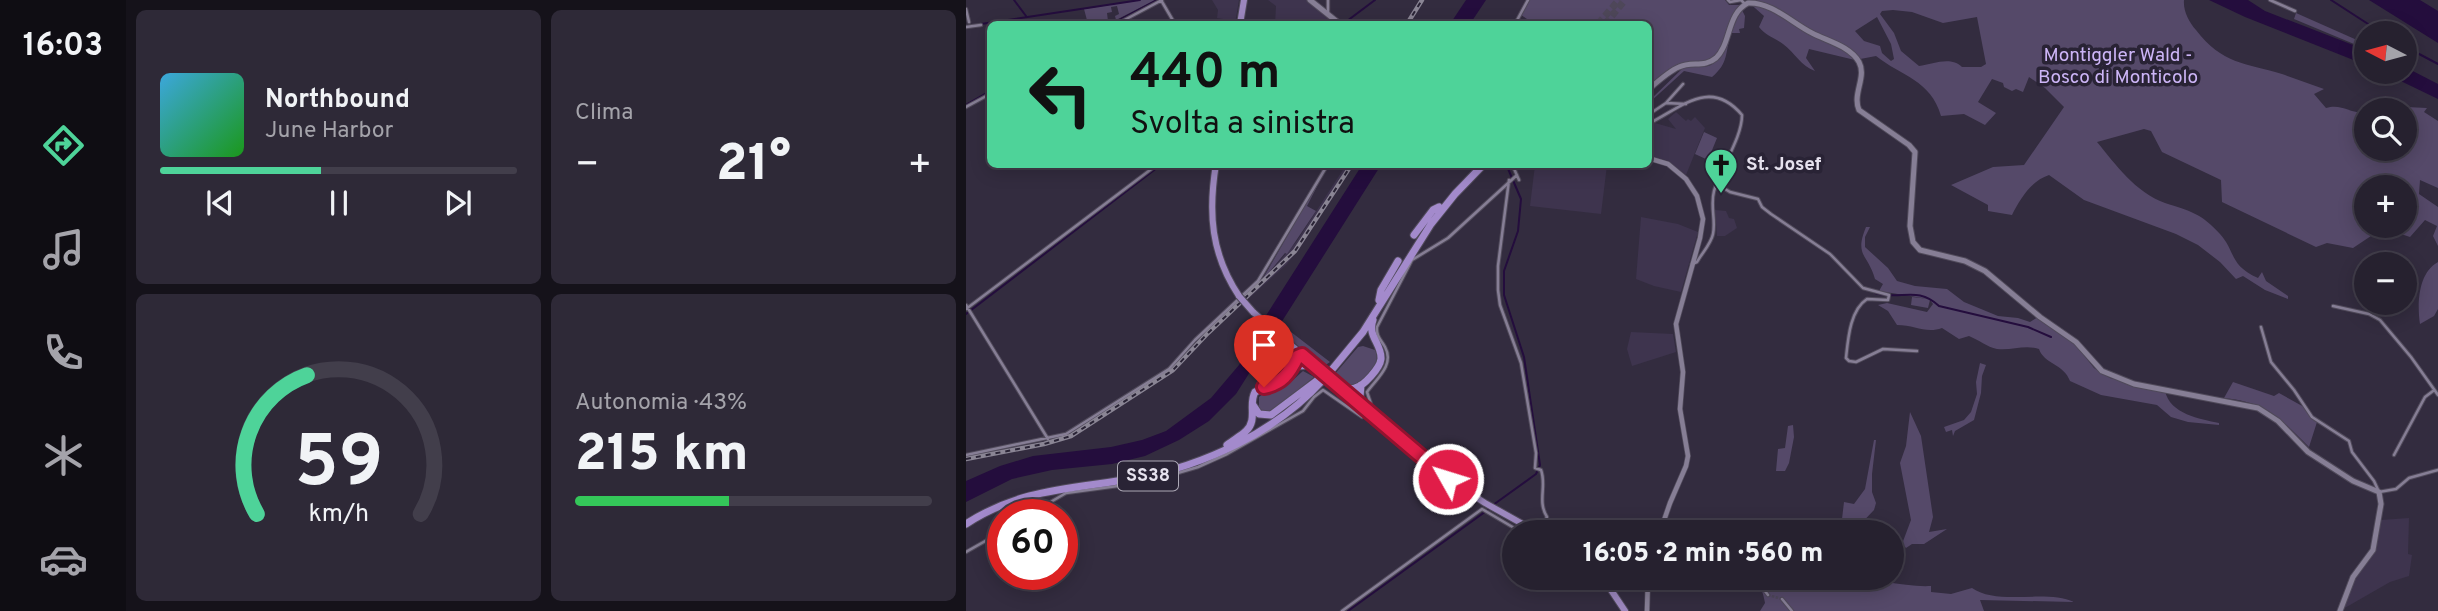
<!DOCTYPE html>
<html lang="it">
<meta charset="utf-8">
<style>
body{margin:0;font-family:Overpass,sans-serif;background:#2e2937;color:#f1f3f6;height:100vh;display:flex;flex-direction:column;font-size:26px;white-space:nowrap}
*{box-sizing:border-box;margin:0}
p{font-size:23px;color:#a4a3aa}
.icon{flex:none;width:38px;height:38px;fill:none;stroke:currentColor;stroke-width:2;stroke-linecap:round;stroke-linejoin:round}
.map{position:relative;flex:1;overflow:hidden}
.sheet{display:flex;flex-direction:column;gap:10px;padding:10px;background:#15121a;width:840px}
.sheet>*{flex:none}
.hud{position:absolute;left:21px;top:21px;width:665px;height:147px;border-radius:10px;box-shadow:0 4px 18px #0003,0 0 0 2px #423e4b;background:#4ed399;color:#111;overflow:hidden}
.needle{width:46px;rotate:276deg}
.tools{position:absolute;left:1388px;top:21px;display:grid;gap:14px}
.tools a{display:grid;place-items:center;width:63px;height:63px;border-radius:50%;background:#26212f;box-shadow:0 4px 18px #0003,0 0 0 2px #423e4b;font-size:35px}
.speed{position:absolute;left:21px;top:499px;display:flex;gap:14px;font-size:35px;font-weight:700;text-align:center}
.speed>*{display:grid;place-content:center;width:91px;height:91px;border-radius:50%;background:#26212f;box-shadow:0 4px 18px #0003,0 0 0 2px #423e4b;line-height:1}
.speed .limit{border:10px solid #d22;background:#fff;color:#111}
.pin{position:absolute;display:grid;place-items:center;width:60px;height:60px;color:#fff;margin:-72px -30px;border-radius:50% 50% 50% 0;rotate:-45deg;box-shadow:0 0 7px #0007}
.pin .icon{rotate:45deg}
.me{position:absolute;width:77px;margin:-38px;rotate:309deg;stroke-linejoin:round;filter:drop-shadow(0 0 5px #0008)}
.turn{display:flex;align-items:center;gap:24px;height:147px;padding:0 28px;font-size:32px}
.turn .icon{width:91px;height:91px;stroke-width:2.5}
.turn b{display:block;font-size:49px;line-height:60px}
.big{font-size:52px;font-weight:800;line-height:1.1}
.sheet .widget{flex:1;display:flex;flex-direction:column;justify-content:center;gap:10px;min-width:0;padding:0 24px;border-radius:10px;background:#2e2937}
.sheet .dial{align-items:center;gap:0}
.dial svg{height:182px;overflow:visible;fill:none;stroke:#423e4b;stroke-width:7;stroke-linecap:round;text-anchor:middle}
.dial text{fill:#f1f3f6;stroke:none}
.song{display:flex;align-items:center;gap:21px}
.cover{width:84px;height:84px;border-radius:10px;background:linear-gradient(135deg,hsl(200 70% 55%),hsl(120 70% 35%))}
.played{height:7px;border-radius:4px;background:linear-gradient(90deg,#4ed399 45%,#423e4b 45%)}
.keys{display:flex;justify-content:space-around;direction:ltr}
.heat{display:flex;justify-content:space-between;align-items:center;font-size:38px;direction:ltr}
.charge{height:10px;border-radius:5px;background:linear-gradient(90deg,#34c759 43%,#423e4b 0)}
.sheet .tiles{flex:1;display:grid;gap:10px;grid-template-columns:repeat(2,1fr)}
.trip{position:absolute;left:536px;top:520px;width:402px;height:70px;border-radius:35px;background:#26212f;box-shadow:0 4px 18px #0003,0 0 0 2px #423e4b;font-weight:800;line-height:70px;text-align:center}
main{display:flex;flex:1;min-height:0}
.dock{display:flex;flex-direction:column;width:126px;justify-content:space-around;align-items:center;background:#0f0d13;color:#a4a3aa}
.dock .icon{width:49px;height:49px}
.dock .active{color:#4ed399}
.dock b{font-size:32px;color:#f1f3f6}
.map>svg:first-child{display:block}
.built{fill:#3e344e}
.green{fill:#554969;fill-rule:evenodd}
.water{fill:#240d3d}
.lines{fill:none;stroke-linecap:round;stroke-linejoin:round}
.stream{stroke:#240d3d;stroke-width:2}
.minor-tunnel{stroke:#4e4759;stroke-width:2.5;stroke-dasharray:2.5 1.5;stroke-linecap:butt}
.trunk-tunnel{stroke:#4e4759;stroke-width:7;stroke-dasharray:7 3.5;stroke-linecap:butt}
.minor-casing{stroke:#504a5a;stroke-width:4.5}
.tertiary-casing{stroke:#504a5a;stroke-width:6}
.secondary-casing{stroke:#504a5a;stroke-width:7}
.primary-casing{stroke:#504a5a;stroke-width:8}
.trunk-casing{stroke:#504a5a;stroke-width:9}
.minor{stroke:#867e95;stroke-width:2.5}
.tertiary{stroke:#867e95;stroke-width:4.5}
.secondary{stroke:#867e95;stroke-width:5}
.primary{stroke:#9c87be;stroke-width:6}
.trunk{stroke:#a38acc;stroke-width:7}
.rail-casing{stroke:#8a8594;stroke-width:4.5}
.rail{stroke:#292335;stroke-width:2;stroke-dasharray:5;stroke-linecap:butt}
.primary-bridge-casing{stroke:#504a5a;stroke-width:8;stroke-linecap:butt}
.primary-bridge{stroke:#9c87be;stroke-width:6}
.route-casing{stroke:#92132f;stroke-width:18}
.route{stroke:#e11d48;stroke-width:12}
.labels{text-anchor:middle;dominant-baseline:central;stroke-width:7;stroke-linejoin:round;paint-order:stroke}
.shield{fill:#292335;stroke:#ada9b6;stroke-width:2}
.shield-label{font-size:18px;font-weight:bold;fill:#e6e2ee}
.park-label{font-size:19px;fill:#cdb5f7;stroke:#292335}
.poi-label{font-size:19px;font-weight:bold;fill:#e6e2ee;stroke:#292335;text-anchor:start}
</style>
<main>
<nav class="dock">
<b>16:03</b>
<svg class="icon active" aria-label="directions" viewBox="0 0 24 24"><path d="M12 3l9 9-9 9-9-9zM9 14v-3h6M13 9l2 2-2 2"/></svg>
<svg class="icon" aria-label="music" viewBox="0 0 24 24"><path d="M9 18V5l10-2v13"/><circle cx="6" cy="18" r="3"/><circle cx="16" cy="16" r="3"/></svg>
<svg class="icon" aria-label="phone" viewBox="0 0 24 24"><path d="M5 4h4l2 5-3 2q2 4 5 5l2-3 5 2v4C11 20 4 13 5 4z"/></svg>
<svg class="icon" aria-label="climate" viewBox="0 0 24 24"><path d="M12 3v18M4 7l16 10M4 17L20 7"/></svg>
<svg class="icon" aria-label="car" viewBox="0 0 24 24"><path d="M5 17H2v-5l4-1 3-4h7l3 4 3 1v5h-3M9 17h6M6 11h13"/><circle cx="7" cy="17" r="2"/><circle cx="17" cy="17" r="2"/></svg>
</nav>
<section class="sheet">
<div class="tiles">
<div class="widget">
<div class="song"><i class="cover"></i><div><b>Northbound</b><p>June Harbor</p></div></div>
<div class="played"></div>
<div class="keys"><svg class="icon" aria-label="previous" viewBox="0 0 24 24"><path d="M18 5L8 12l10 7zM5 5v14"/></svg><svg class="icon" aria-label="pause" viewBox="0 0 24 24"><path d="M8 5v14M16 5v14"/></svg><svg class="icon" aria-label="next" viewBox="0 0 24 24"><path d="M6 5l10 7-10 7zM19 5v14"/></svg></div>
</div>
<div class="widget"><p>Clima</p>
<div class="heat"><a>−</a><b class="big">21°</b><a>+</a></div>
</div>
<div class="widget dial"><svg viewBox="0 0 100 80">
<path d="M14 69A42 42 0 1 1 86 69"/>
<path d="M14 69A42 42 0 0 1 36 8" stroke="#4ed399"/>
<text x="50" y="56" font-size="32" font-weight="700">59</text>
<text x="50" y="72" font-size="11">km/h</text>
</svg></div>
<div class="widget"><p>Autonomia · 43%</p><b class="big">215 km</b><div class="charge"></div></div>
</div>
</section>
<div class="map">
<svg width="1472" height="611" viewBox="0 0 1472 611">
<rect width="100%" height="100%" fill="#332c3f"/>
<path class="built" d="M246 0H273L269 24H261L257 19 251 18 252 10Z
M302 0H341L368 24H309L310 6Z
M710 112 720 121 722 119 725 121 729 117 739 128 720 175 702 161 683 156 682 126 689 123 710 129 702 119Z
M380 165H387L337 243 321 264 281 300 278 296 295 282 331 241Z
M569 165H641L635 214 564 206Z
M749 210 760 211 763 218 768 219 771 228 759 236H751Z
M675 217 712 224 732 232 715 292 688 286 670 279Z
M665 332 707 334 710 352 666 366 661 349Z
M1443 518 1442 554 1446 555 1443 576 1424 582 1377 609 1391 574 1409 551 1415 520Z"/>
<path class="green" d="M175 0H189L150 20 149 16 153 14 151 6 145 7 146 12 141 13 142 21 139 24H122L118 9Z
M563 0H759L763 5H774L751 54 743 61 713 64 683 87 682 24H561V19L555 15Z
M780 0H1218C1217 11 1223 22 1230 30 1256 64 1279 63 1316 74 1330 79 1344 84 1358 89L1348 94 1360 108C1377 103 1385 115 1400 112V149H1438V110H1406L1419 106 1461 108 1458 112 1472 121V188L1454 180 1453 194 1472 207V246L1467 236 1471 226 1459 220 1444 237 1417 228 1387 248 1361 243 1350 247 1256 202 1255 180 1196 152 1185 131 1178 129 1131 142C1150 165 1169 192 1199 203 1224 211 1235 213 1254 234 1270 252 1263 265 1292 278L1296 272 1300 281 1322 296V299L1299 290 1277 276 1270 279 1254 262 1232 245 1210 234 1118 200 1083 175C1065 181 1054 199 1046 215L1022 211V205L985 185 1027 167 1058 165 1098 107 1079 88 1063 77 1057 92 1050 89 1046 91 1038 87 1037 83 1026 79 1012 102 1030 113 1019 125 998 114 975 116C965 80 935 76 910 56L889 60 843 49 840 58 849 71C835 66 829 53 817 44 809 38 800 36 793 27L798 16ZM927 10 946 12 977 23 1011 17 1020 64 1015 67H996C985 56 967 64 953 66L935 51 928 33 914 14 916 11ZM911 17 925 44 928 59 925 61 916 53 914 46 898 41 889 31ZM1400 187H1438V226H1400Z
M776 10 779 16 778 28 773 29 774 33H765C759 52 763 63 746 77L718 71 683 103V101L719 66C726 66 735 68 742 66 758 63 766 24 776 10Z
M1330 13 1400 44V49L1328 19Z
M738 132 751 138 742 160 729 154Z
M362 165 341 206 350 211 321 254 319 253 295 282Z
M900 227H904L899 237V247L922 268 931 281 949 286 981 289 998 302 1032 316 1052 318 1064 322 1072 317 1109 344 1128 368 1144 378 1199 391C1204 414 1234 419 1253 423V425L1222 422 1205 417 1191 405 1135 395 1104 381C1098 364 1078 364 1073 349 1058 344 1046 351 1031 349 1021 347 1013 340 1003 336L993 339 976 328C960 334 949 325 931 325L922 311 912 305 921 303 961 312 967 304 964 300 962 308 945 305 946 297 963 299 913 291 917 284 909 279C902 254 888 256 900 227Z
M1472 262V309L1468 316 1454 324C1451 304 1452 273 1472 262Z
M325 332 364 362 358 366 322 338Z
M397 346 409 350C416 365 401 378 388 386L376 384 367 376 392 347Z
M1014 363 1020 365 1016 376 1015 393 1008 420 989 431 987 436 986 430 980 432 978 427 998 420 1005 412 1011 394 1010 382Z
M337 371 348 377 307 411 301 412 293 409V397L298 393 318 388Z
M1267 382 1308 396 1313 393 1338 407 1351 422 1343 447C1312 417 1303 403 1258 398Z
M944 412 955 436 967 517 963 532 981 529 958 544H946L940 548 936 544 945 520 934 463 940 446Z
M827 425 828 437 823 463 819 471H810L812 449 819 448 822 426Z
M908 440H910L906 474V492L910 503 908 510 887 532H876L879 520 876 519 878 502 888 504 899 489Z
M786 578H810L814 580 815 578H843L854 582C883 570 931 588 965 586V592L985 594 1006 588C1031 606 1080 589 1108 602L1014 600 1018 611H794L799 603C797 592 795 585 786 578Z"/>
<path class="water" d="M500 0H520L504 24H484Z
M1243 0H1282L1299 11 1400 50V65L1279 17Z
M1403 0H1454L1472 11V43Z
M1439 67 1472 84V99L1416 72H1438Z
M396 165H415L270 394 243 421 213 440 179 456 146 464 86 470 46 479 0 502V481L34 466 67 456 145 447 176 440 200 431 245 398 273 365 301 314Z"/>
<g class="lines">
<path class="stream" d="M48 0 60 16
M1365 0 1416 33
M15 24 174 0
M146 24 191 0
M377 24 409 0
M1438 46 1472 64
M0 105 24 91
M909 293C934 301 951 285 973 306L1062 327 1085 337
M0 314 196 164
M527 505 570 474 574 465 558 357 538 295V271L552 231 555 199 540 164
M382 611 523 509"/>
<path class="minor-tunnel" d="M802 595 816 599"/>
<path class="trunk-tunnel" d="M632 24 653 0
M639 24 659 0"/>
<defs>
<path id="minor" d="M195 0 209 24
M762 0 764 2 775 0 779 4
M1304 0 1329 11
M0 9 3 22
M362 14V0
M151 24 196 0
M549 24 562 0
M0 27 15 25
M700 103 717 84
M0 107 24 94
M685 113 700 103 720 104
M682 124C715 108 744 77 776 115 776 138 755 167 748 191 744 206 750 220 747 234 745 244 736 253 731 262L726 264
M546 164 553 180
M543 180 532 266V290L534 305 555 363 570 453 569 468 575 470C581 486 571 501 581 517L575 528
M751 184 764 192 792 199 796 207 805 214 864 254 897 288 923 295 922 300 901 299C884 310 882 339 880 358L883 361 890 362 917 349 951 351
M0 305 82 439
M1367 306 1403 314 1414 320 1445 357 1472 395
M0 309 192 164
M1295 327 1305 362 1328 390 1346 417 1383 441 1386 452 1408 481 1413 492 1430 489 1443 478 1472 470
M405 409V404L401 392C410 379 429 365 419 347 415 340 410 336 411 327L446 260 482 238 551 175
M0 455 100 434 203 369 229 340 292 281 362 164
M1428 455 1459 397 1467 391
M64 514 100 493 181 482 232 467 261 454 337 411 348 397 357 390 396 417 400 414
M0 552 37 531
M789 578 802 595
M816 599 826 611
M376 611 516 509 555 532"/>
<path id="tertiary" d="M682 158 702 164 720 179 731 196 737 219 734 238 710 324 717 372 714 409 722 456 720 466 704 503 694 532
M681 611 682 578"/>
<path id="secondary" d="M344 0 374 24
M682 90C691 82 703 71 713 67 726 61 738 68 750 58 765 44 761 13 782 3 806 2 826 23 846 33 861 41 884 46 893 62 901 77 886 94 893 110L943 145 949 152 944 226 947 242 954 250 999 261 1019 271 1074 317 1110 342 1136 371 1168 384 1292 408 1312 421 1342 452 1387 481 1413 492 1415 504 1407 550 1387 577 1374 611"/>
<path id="primary" d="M274 24 278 0
M250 164C242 213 245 254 273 296
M287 312 349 366
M373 387 482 479 519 503 571 532
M637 578 659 611"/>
<path id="trunk" d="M448 235 467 210 473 207
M413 300 415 290 432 261
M325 346 329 360
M331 366 348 365
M364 372 397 332 465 224 489 194 518 164
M395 385 394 397 400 409
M372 386C377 387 383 390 389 388 398 386 414 368 415 359 416 344 401 336 407 320
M387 399 392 387
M287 405 293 414 305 415 353 379
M261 445C267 440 275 436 280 431 292 420 282 404 289 392L314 381 331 366 336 355
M0 524C55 488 108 489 170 478 238 466 310 432 357 380"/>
</defs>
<use href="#minor" class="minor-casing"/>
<use href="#tertiary" class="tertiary-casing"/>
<use href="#secondary" class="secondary-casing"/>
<use href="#primary" class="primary-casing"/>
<use href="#trunk" class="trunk-casing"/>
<use href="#minor" class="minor"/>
<use href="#tertiary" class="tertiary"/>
<use href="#secondary" class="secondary"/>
<use href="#primary" class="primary"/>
<use href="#trunk" class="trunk"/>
<defs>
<path id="rail" d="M441 24 456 0
M0 459 78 444 105 436 207 370 242 333 329 251 386 164"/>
</defs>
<use href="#rail" class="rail-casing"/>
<use href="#rail" class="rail"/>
<defs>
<path id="primary-bridge" d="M273 296 287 312
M353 369 368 382"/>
</defs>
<use href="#primary-bridge" class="primary-bridge-casing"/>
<use href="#primary-bridge" class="primary-bridge"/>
</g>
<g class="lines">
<defs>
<path id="route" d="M298 387C316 383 323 374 331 357L336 355 482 479"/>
</defs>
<use href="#route" class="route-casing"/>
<use href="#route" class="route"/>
</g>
<defs>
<symbol id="church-pin" viewBox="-11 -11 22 30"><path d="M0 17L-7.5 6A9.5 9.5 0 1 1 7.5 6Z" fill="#4ed399" stroke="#292335"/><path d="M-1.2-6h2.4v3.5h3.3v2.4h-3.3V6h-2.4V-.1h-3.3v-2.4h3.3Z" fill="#111"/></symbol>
</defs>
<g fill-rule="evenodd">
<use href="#church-pin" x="736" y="146" width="38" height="52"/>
</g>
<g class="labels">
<rect class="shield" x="152" y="461.5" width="60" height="29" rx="5"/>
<g class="shield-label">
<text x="182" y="476">SS38</text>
</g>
<g class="park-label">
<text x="1152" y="56">Montiggler Wald -<tspan x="1152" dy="22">Bosco di Monticolo</tspan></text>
</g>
<g class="poi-label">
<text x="780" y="165">St. Josef</text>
</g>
</g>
</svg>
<div class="tools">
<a><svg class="needle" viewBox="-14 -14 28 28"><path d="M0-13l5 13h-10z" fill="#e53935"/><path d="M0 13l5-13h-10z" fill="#a4a3aa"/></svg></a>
<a><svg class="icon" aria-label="search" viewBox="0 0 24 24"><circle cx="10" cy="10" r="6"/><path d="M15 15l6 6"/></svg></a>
<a>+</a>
<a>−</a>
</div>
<div class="speed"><div class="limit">60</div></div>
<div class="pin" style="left:298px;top:387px;background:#d93025"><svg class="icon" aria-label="arrive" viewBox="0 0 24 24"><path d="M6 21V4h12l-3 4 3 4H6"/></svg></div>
<svg class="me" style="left:482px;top:479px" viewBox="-20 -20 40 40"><circle r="17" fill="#e11d48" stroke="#fff" stroke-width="3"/><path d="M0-11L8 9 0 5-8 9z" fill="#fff"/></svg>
<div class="trip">16:05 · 2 min · 560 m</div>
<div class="hud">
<div class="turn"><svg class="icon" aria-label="left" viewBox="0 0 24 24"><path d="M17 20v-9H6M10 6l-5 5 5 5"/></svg><div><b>440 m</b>Svolta a sinistra</div></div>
</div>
</div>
</main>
